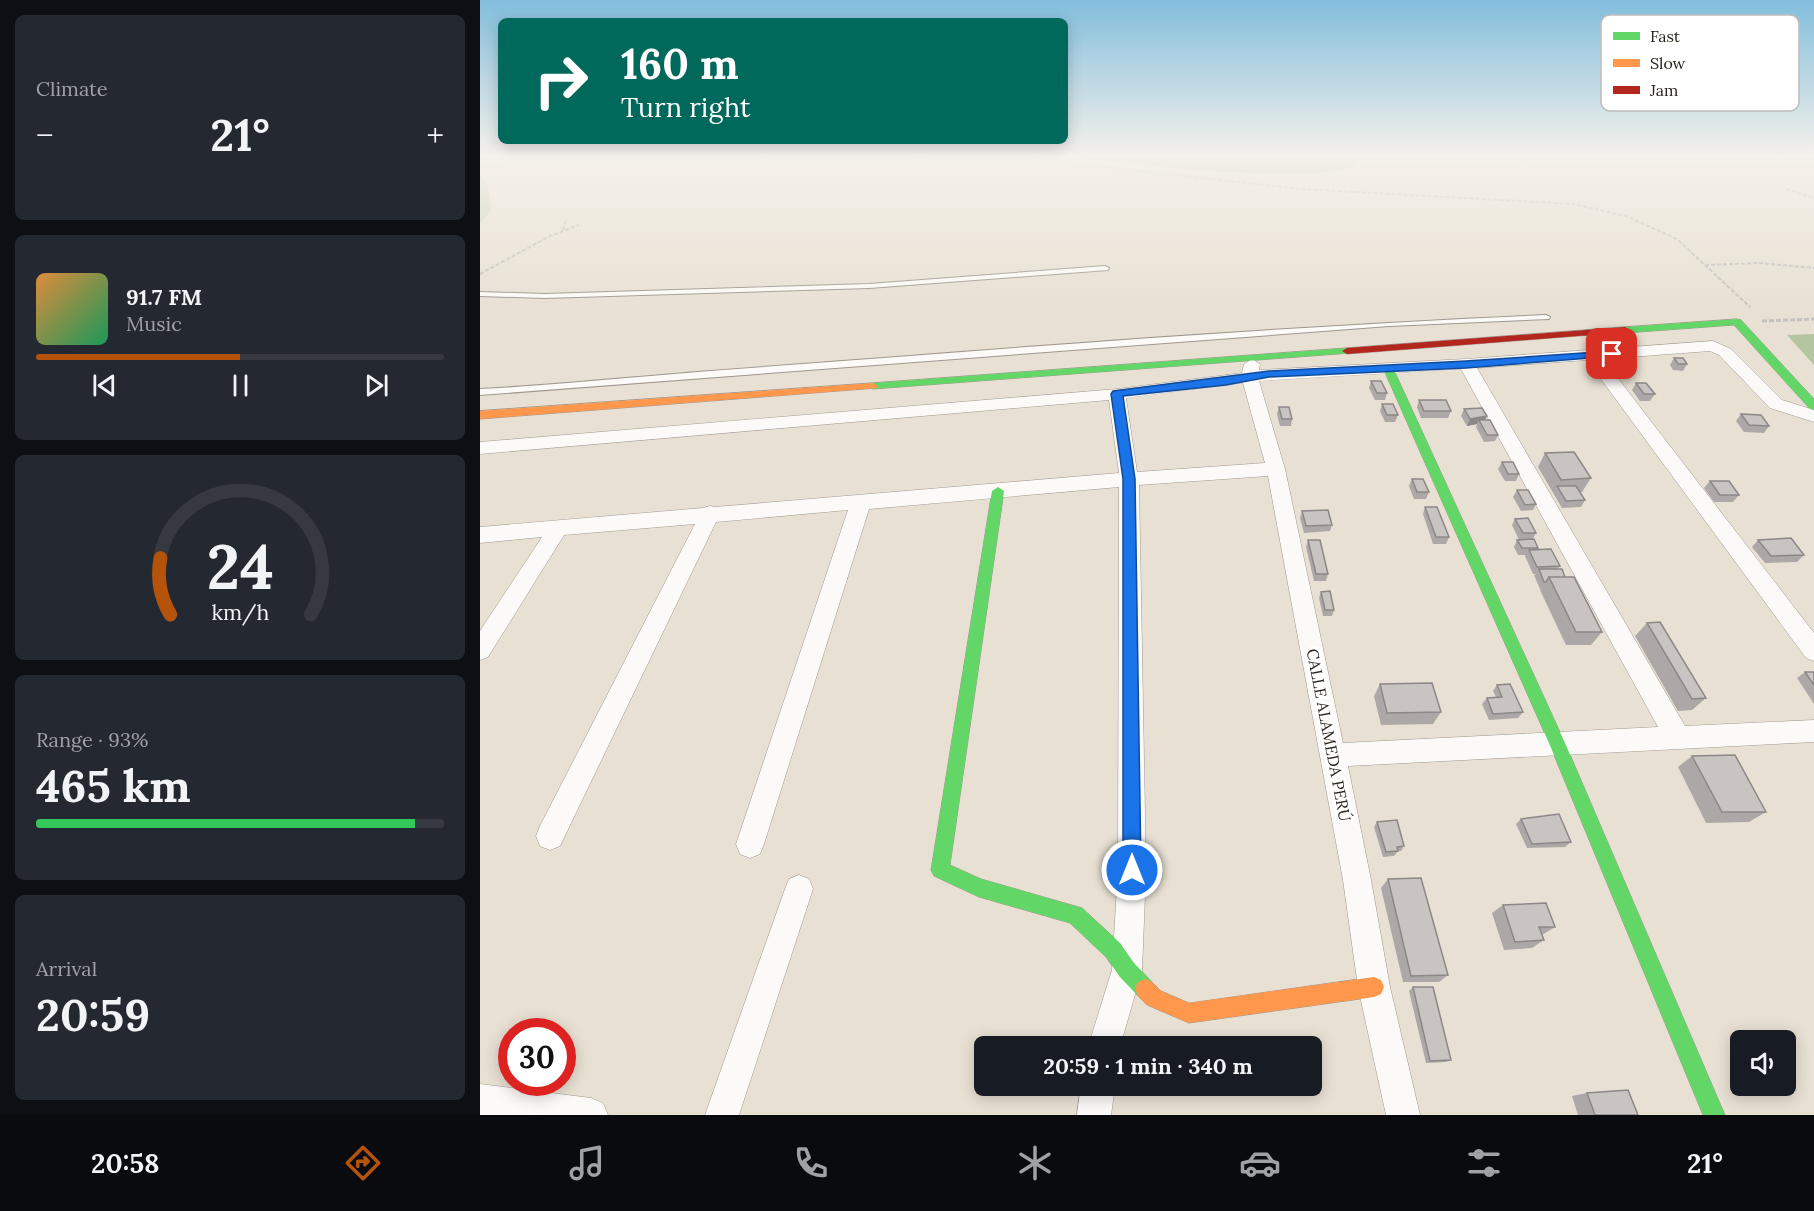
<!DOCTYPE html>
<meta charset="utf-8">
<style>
body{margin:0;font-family:Lora,serif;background:#242831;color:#f1f3f6;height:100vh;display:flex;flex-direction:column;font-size:22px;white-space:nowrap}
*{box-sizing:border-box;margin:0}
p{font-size:20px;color:#9ea1a6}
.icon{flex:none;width:33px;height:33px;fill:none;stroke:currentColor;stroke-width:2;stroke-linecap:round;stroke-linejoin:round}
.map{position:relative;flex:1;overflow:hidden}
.side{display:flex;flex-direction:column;gap:15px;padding:15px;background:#0d0f14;width:480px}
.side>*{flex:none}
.top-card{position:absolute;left:18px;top:18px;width:570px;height:126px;border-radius:9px;box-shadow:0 3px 15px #0003;background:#00695c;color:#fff;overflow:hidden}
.fabs{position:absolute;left:1250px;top:1030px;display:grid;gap:12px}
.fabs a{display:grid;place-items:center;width:66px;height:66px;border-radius:9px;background:#171b24;box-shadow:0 3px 15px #0003;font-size:30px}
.speed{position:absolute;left:18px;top:1018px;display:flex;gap:12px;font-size:30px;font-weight:700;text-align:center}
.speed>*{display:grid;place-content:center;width:78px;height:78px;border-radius:50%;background:#171b24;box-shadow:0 3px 15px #0003;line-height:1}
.speed .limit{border:9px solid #d22;background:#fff;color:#111}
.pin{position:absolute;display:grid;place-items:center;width:51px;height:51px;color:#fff;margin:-26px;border-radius:12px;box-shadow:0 3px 9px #0006}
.me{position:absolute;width:66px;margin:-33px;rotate:0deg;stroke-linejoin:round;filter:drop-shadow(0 0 4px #0008)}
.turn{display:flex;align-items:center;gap:21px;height:126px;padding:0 24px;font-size:27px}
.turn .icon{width:78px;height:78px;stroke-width:2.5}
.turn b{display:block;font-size:42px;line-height:51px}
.big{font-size:45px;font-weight:700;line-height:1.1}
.side .card{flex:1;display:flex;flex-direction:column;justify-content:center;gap:9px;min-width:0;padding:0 21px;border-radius:9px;background:#242831}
.side .dial{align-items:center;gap:0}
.dial svg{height:156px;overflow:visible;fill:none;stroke:#363941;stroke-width:7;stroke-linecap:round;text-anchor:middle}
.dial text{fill:#f1f3f6;stroke:none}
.song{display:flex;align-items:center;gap:18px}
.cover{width:72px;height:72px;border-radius:9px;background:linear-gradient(135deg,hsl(30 70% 55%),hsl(150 70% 35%))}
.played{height:6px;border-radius:3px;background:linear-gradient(90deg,#b45309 50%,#363941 50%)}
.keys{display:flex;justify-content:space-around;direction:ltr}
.heat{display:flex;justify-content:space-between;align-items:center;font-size:33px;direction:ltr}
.charge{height:9px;border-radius:4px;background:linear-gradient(90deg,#34c759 93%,#363941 0)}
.trip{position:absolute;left:494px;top:1036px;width:348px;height:60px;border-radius:9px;background:#171b24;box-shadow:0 3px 15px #0003;font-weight:700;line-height:60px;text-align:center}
.dock{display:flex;height:96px;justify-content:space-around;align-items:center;background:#090b0e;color:#9ea1a6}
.dock .icon{width:42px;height:42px}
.dock .selected{color:#b45309}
.dock b{font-size:27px;color:#f1f3f6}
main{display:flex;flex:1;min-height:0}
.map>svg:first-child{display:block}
.green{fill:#c8d2b9}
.forest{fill:#b4c6a1}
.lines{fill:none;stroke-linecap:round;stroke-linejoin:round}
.lane-casing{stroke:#9f988f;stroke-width:2}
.street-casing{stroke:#9f988f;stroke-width:1}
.fast-casing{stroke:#9f988f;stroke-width:1}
.slow-casing{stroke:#9f988f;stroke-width:1}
.jam-casing{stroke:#9f988f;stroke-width:1}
.path-far1{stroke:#c5c2be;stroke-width:2;stroke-dasharray:4 2;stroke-linecap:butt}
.path{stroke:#c5c2be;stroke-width:3;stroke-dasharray:5 2;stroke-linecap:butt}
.lane{fill:#fcfaf8;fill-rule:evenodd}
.street{fill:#fcfaf8;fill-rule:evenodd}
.fast{fill:#63d668;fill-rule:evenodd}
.slow{fill:#ff974d;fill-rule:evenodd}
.jam{fill:#b3261e;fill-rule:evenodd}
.wall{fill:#ada8a7}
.shaded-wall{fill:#8d8888}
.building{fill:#c9c3c2;stroke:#8d8888;stroke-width:1.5}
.route{fill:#1a73e8;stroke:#114b97;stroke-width:1.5}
.labels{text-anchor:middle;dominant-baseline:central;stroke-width:6;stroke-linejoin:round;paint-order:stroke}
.street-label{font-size:16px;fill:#29241c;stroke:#fff}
.key{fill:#fff;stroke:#bfbdbb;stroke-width:1.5}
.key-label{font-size:16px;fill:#29241c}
</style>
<main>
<section class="side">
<div class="card"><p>Climate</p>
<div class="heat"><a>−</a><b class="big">21°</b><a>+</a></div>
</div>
<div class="card">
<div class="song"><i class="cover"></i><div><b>91.7 FM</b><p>Music</p></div></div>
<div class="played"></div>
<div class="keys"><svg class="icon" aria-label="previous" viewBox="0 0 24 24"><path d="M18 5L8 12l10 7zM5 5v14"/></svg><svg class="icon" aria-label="pause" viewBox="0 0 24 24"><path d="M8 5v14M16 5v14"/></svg><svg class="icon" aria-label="next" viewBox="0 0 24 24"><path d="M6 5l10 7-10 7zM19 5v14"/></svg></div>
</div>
<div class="card dial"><svg viewBox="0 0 100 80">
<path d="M14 69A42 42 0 1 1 86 69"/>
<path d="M14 69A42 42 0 0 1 9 40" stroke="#b45309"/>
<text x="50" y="56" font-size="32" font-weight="700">24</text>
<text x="50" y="72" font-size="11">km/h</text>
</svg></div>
<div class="card"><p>Range · 93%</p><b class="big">465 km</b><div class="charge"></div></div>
<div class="card"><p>Arrival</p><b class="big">20:59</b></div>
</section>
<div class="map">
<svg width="1334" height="1115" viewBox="0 0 1334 1115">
<rect width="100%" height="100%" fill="#e8e0d3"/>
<path class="green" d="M0 176 8 185 11 211 0 223Z"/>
<path class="forest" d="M578 155H870L876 165C843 177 806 174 771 173 706 170 642 163 578 155Z
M1334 334V365L1307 335Z"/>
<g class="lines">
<defs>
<path id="lane" d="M625 266 629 268 628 270 389 288 65 298 0 296V292L65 294 389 284Z
M1066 315 1070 317 1069 319 909 326 0 395V389C77 385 153 377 230 371 509 350 787 327 1066 315Z"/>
<path id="street" d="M1233 341 1251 349 1302 400 1334 410V422L1290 408 1239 355 1230 351 1123 359 1334 633V661L1326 658 1107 360 997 368 1205 726 1334 720V742L868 766 891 880 910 987 940 1115H906L878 987 863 880 788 476 659 485 666 870 662 970 640 1047H608L632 970 638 870 639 487 389 509 284 844 280 854 270 858 260 854 256 844 368 510 236 522 80 846 70 850 60 846 56 836 60 826 215 524 84 535 8 657 0 660V631L62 537 0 543V527L223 508 230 506 235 507 639 473 629 400 0 454V442L637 389 762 373 764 364 772 359 780 364 779 370 986 359ZM981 369 1178 727 863 743 805 469 779 381ZM763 383 785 463 657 472 646 398Z
M319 875 329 879 333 889 259 1115H225L305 889 309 879Z
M0 1084 111 1098 123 1103 128 1115H0Z
M601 1086H635L631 1115H597Z"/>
<path id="fast" d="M1257 319 1261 320 1334 399V410L1330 409 1254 325 1145 333 1140 330 1145 327Z
M867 348 871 349V353L393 389 388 386 393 383Z
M908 365 913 368 1085 743 1245 1115H1223L1069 743 903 368Z
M518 487 524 491 470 865 501 879 602 908 640 943 654 963 672 982 675 989 672 996 665 999 658 996 640 977 626 957 590 923 499 897 454 876 451 870 512 491Z"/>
<path id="slow" d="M393 383 398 386 397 388 0 419V411Z
M894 977 901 980 904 987 901 994 894 997 709 1023 667 1005 658 996 655 989 658 982 665 979 672 982 681 991 709 1003Z"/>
<path id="jam" d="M1145 327 1150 330 1149 332 867 354 862 351 867 348Z"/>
</defs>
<use href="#lane" class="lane-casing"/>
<use href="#street" class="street-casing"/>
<use href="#fast" class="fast-casing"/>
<use href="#slow" class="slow-casing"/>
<use href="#jam" class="jam-casing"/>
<path class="path-far1" d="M301 155C352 175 402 162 454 155
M542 155 586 163 820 189 1093 204 1146 216 1197 239 1270 307
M1306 189 1334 198
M83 230 86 220
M1225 265 1279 263 1334 268
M0 274 70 236 99 225"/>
<path class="path" d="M1282 321 1334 319"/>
<use href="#lane" class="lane"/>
<use href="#street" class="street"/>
<use href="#fast" class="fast"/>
<use href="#slow" class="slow"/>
<use href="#jam" class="jam"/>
</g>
<path class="wall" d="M1194 358 1207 364 1203 371 1193 370 1190 365Z
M891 381 907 393 905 400H895L889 388Z
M1156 383 1175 394 1170 401H1160L1152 390Z
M939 400 971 411 968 418H941L937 407Z
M902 404 918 415 915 422H905L900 411Z
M799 407 812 419 811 426H800L797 414Z
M984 409 1005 420 1018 435 1015 441 1004 442 996 427 997 424 987 426 981 416Z
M1261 414 1289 426 1284 433 1264 432 1256 421Z
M1065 453 1111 478 1102 492H1100L1105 500 1101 507 1082 508 1058 467Z
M1022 462 1039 474 1036 481H1025L1018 469Z
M932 479 949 492 946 499H934L929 486Z
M1230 481 1259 495 1253 502H1234L1224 488Z
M1037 490 1056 504 1053 510 1041 511 1033 497Z
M945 507 969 537 966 544H953L943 514Z
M822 511 852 525 850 531 824 533 820 518Z
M1035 519 1056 533 1052 540 1058 548 1057 550 1080 566 1078 569 1085 577 1122 632 1111 645H1086L1060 590 1061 589H1060L1054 575 1056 574H1053L1045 556 1046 555H1038L1034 547 1037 540H1039L1032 525Z
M828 540 848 574 846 581H834L826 547Z
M1278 540 1324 555 1317 562 1285 563 1272 547Z
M841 592 854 610 852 616H843L839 598Z
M1167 623 1226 698 1212 710 1198 711 1155 636Z
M1325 672H1334V704L1317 678Z
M900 684 961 712 953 724 901 725 894 696Z
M1017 685 1043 712 1038 718 1009 720 1002 704 1007 698 1016 697 1013 691Z
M1212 756 1286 812 1269 822 1226 823 1198 767Z
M1041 819 1091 842 1085 847 1047 848 1036 824Z
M897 822 924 846 921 851H918L914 856 903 857 894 827Z
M908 879 968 975 959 982H923L901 888Z
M1023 905 1075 927 1062 935 1064 940 1052 948 1024 950 1012 913Z
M933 987 971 1060 966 1062 946 1063 929 991Z
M1107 1093 1158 1115H1098L1092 1096Z"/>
<path class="shaded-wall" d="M1007 416 1004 423 999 420 997 424 987 426 990 419Z"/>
<path class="building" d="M1194 358H1203L1207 364H1198Z
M891 381H901L907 393H897Z
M1156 383H1166L1175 394H1164Z
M939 400H966L971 411H944Z
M902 404H913L918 415H907Z
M799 407H809L812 419H802Z
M1002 408 1007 416 990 419 984 409Z
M1261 414 1281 415 1289 426 1269 425Z
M999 420H1010L1018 435H1007Z
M1094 452 1111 478 1081 480 1065 453Z
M1022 462H1033L1039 474H1028Z
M932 479H943L949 492H937Z
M1230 481H1249L1259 495H1240Z
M1077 486H1096L1105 500 1086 501Z
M1037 490H1048L1056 504 1045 505Z
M945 507H957L969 537H956Z
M848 510 852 525 826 526 822 511Z
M1048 518 1056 533H1043L1035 519Z
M1311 538 1324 555 1291 556 1278 540Z
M1054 539 1058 548H1042L1037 540Z
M828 540H840L848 574H836Z
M1071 549 1080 566 1057 567 1049 550Z
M1059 569H1082L1085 577H1069L1066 582H1064Z
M1069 577H1094L1122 632H1096Z
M850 591 854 610H845L841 592Z
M1180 622 1226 698 1212 699 1167 623Z
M1325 672H1334V685Z
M952 683 961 712 907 713 900 684Z
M1030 684 1043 712 1013 714 1007 698 1022 697 1017 685Z
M1255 755 1286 812H1242L1212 756Z
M1079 814 1091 842 1052 844 1041 819Z
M917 820 924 846 917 847 918 851 906 852 897 822Z
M941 878 968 975 931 976 908 879Z
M1066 903 1075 927H1059L1064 940 1035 942 1023 905Z
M933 987H953L971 1060 950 1061Z
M1148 1090 1158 1115H1115L1107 1093Z"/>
<linearGradient id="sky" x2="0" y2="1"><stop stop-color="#82bedc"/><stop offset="0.5" stop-color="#f5f1eb"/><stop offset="1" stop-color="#f5f1eb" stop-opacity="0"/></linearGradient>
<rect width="1334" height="311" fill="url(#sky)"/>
<path class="route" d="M1132 351 1137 354 1135 356 986 368 789 377 746 385 643 396 655 479 661 870 658 877 652 880 645 877 643 870V479L631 394 633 391 789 371 986 361Z"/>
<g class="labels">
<g class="street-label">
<text transform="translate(849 735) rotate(79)">CALLE ALAMEDA PERÚ</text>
</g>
</g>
<rect x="1121" y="15" width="198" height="96" rx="9" class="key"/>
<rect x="1133" y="32" width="27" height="8" fill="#63d668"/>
<rect x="1133" y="59" width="27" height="8" fill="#ff974d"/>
<rect x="1133" y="86" width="27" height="8" fill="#b3261e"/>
<g class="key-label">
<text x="1170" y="42">Fast</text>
<text x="1170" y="69">Slow</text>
<text x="1170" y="96">Jam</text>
</g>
</svg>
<div class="fabs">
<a><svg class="icon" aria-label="sound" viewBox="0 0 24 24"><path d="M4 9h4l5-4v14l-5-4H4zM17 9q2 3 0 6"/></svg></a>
</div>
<div class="speed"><div class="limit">30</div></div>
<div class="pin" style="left:1132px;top:354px;background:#d93025"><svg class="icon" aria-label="arrive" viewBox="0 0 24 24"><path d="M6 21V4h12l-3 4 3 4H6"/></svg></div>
<svg class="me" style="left:652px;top:870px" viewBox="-20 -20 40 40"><circle r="17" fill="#1a73e8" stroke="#fff" stroke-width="3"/><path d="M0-11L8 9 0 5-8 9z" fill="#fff"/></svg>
<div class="trip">20:59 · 1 min · 340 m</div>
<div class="top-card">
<div class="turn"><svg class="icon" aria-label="right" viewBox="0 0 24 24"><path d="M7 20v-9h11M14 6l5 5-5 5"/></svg><div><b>160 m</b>Turn right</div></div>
</div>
</div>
</main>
<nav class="dock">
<b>20:58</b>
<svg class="icon selected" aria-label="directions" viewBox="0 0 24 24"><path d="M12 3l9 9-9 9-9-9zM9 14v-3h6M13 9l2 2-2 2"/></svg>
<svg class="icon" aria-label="music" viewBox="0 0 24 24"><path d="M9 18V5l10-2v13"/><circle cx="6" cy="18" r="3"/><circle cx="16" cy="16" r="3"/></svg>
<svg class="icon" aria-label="phone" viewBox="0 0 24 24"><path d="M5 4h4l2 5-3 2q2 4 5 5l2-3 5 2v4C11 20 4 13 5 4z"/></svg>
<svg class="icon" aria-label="climate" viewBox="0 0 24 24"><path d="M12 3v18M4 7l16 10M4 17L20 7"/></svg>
<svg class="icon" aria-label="car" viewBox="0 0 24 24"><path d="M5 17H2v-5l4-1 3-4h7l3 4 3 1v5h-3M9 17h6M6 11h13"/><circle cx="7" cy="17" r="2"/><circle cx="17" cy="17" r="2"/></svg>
<svg class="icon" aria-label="filters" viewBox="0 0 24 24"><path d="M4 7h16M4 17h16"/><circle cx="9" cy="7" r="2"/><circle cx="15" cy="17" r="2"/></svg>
<b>21°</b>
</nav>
